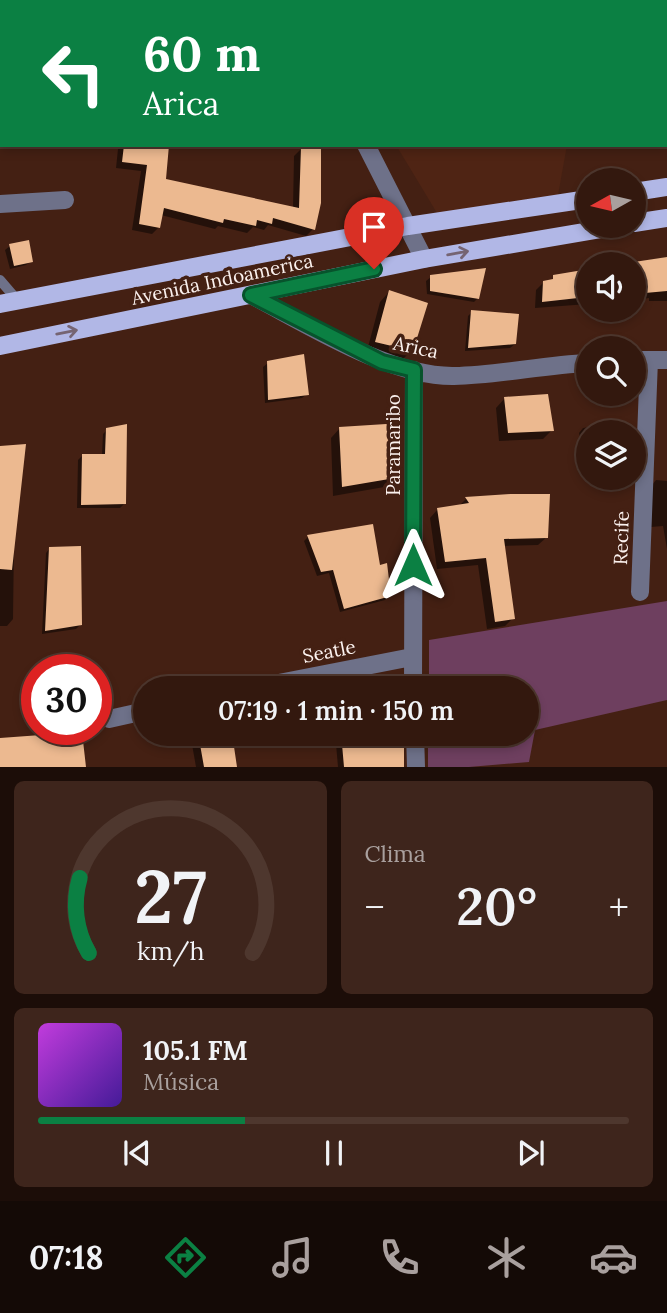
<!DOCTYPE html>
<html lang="es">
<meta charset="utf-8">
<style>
body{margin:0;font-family:Lora,serif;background:#3e251c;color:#f1f3f6;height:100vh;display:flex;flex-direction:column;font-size:26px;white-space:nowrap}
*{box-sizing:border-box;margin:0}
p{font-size:23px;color:#a9a09e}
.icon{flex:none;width:38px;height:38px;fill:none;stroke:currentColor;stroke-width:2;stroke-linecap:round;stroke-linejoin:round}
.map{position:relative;height:767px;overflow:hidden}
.side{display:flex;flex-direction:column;gap:14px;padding:14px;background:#1c0d08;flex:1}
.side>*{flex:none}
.banner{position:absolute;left:0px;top:0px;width:668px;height:147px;box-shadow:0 4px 10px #0003,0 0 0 2px #4e372e;background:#0b8043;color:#fff;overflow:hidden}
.needle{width:46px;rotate:262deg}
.fabs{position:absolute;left:576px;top:168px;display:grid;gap:14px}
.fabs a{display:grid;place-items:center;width:70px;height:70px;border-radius:50%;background:#33180e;box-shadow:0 4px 10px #0003,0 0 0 2px #4e372e;font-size:35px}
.speed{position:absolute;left:21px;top:654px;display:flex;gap:14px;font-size:35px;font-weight:700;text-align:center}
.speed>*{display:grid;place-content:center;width:91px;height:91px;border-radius:50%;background:#33180e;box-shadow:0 4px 10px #0003,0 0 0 2px #4e372e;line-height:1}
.speed .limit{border:10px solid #d22;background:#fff;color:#111}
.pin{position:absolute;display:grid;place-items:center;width:60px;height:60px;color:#fff;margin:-72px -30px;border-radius:50% 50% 50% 0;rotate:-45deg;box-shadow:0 0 7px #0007}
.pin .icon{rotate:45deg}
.me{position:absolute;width:77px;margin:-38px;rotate:0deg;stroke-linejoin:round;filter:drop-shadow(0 0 5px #0008)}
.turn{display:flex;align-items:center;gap:24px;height:147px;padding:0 28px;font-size:32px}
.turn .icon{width:91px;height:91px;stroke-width:2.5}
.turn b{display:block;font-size:49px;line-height:60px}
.big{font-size:52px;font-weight:600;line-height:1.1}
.side .card{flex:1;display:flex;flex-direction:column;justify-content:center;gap:10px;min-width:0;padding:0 24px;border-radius:10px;background:#3e251c}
.side .dial{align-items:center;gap:0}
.dial svg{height:182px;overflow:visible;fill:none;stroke:#4e372e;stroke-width:7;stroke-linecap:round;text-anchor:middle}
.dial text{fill:#f1f3f6;stroke:none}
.song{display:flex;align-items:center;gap:21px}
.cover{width:84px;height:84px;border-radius:10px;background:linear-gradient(135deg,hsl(290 70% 55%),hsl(260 70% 35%))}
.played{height:7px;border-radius:4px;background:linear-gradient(90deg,#0b8043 35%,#4e372e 35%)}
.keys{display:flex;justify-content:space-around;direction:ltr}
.heat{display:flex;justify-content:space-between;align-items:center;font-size:38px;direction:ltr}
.side .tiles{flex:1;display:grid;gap:14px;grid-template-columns:1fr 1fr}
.card:last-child{grid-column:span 2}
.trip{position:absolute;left:133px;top:676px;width:406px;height:70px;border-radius:35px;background:#33180e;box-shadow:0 4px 10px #0003,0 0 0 2px #4e372e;font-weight:600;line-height:70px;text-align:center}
.dock{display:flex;height:112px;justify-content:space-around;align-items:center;background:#140a06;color:#a9a09e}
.dock .icon{width:49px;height:49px}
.dock .active{color:#0b8043}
.dock b{font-size:32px;color:#f1f3f6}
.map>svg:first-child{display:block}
.built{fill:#4f2414}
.forest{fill:#6e3f5f}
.shadow{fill:#0007}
.building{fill:#ecb990}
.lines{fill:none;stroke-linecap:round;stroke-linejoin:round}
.lane{stroke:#6e7189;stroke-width:10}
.street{stroke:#6e7189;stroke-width:18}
.primary{stroke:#b1b7e6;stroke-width:18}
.oneway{stroke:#756472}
.route-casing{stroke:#07532c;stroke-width:18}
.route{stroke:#0b8043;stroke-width:12}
.labels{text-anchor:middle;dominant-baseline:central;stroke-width:7;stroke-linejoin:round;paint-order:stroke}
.street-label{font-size:19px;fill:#fbf1ee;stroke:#442013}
</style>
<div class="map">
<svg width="667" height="767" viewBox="0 0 667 767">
<rect width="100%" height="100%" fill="#442013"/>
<path class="built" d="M396 145H567L558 195 437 213Z"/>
<path class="forest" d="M667 601V700L535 730 529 762 469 767H428V733H527V688H429V640Z"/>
<path class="shadow" d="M536 0H667V23V2H536Z
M0 55 2 56V96H0Z
M121 145H162L164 180 293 208 294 156 301 149 313 229 306 236 268 225 264 230 253 227 247 233 218 226 215 229 161 215 159 227 152 234 132 230 141 171 116 168 118 149Z
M10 246 31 261 26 265 10 269 5 250Z
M667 257V301H649V298L634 300V264H627Z
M588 271V304L535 308 536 290 544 282Z
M431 277 478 298 474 302 427 294 426 281Z
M389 292 412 350 403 359 367 351 380 302Z
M472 312 515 344 510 348 465 351 468 316Z
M268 363 307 394 302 398 265 403 263 367Z
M505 398 552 430 543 439 499 441 496 408Z
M616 423 618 432H588V456L585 457 579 433 583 428Z
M340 428 399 476 390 486 333 496 331 438Z
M107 430 124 504 120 508H77L78 460 82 456 102 455 103 434Z
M0 447 14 542 13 619 7 626H0Z
M656 480 667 481V549L663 526 651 527 652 485Z
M510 495 547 537 538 545 503 546 513 618 505 626 487 629 478 565 437 569 430 518 438 509 458 507 466 499Z
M308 537 379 567 390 595 385 600 340 612 329 573 317 576 304 541Z
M50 548 80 625 76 629 42 634 46 553Z
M388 682V688H353Z
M190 733H230L235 767H196Z
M322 733H389L402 749V767H338L336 744 323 747Z"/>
<path class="building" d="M124 145H169L166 179 299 208 301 147 321 148V203L315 230 273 218 272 224 257 220 256 226 224 219 223 223 164 208 160 228 139 224 147 165 122 162Z
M29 240 33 262 14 266 9 244Z
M667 257V291L634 294V262Z
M486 268 479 299 430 291V275Z
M583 270 587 297 542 302 543 281 553 279V275Z
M389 290 428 303 413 351 375 342Z
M471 310 519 314 516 344 468 348Z
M304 354 309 395 268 400 267 361Z
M548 394 554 431 508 433 504 397Z
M402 423 401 477 342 487 339 427Z
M127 424 126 504 81 505 82 454H105L106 428Z
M26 444 12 570 0 569V446Z
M510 494H550L548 538 504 539 515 619 495 622 486 558 445 562 437 508 469 503 465 497Z
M373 524 380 565 387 563 391 596 344 609 333 570 321 572 307 535Z
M81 546 82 625 45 631 49 547Z
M82 732 86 767H0V738Z
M198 733H232L237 767H204Z
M341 733H404V767H344Z"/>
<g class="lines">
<path class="lane" d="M0 280 18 301"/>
<path class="street" d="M117 0V2
M292 0 293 2
M366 145 424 259
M0 204 65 200
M251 295C307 324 390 377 454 376 499 375 543 365 588 363
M634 360H667
M640 592 649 360
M254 688 412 657
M413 688 414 370
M109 719 145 711
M415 733 416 767"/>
<path class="primary" d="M634 192 667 187
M634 223 667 218
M0 304 408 226 588 199
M0 346 424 259 619 226"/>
</g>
<defs><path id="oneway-shaft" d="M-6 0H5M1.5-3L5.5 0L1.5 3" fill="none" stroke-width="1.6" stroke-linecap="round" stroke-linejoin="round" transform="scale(1.75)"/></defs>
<g class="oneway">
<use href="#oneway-shaft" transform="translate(458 253) rotate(-10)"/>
<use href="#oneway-shaft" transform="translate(67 332) rotate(-11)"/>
</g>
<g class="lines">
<defs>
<path id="route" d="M374 269 251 295 382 362 414 370 413 565"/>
</defs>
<use href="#route" class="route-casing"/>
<use href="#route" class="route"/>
</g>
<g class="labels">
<g class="street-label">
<text transform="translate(222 279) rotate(-12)">Avenida Indoamerica</text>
<text transform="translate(416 347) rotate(12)">Arica</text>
<text transform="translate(393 445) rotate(-90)">Paramaribo</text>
<text transform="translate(621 538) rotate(-88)">Recife</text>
<text transform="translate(329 651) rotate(-11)">Seatle</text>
</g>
</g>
</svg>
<div class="fabs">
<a><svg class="needle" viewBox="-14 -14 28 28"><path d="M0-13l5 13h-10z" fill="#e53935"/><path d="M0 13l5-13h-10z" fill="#a9a09e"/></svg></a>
<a><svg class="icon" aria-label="sound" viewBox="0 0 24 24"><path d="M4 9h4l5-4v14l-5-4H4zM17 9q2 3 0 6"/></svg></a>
<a><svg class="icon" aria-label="search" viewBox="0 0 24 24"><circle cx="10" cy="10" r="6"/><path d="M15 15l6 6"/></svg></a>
<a><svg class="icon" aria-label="layers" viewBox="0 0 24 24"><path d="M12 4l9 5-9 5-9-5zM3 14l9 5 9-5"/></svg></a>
</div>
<div class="speed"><div class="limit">30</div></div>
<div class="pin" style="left:374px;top:269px;background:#d93025"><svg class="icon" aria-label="arrive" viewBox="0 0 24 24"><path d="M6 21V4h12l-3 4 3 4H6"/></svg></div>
<svg class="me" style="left:413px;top:565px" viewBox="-20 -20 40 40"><path d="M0-17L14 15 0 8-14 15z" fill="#0b8043" stroke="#fff" stroke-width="4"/></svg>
<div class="trip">07:19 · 1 min · 150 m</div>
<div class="banner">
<div class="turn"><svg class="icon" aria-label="left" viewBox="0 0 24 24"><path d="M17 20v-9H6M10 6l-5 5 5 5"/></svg><div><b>60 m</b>Arica</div></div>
</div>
</div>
<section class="side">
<div class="tiles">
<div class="card dial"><svg viewBox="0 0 100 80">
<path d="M14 69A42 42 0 1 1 86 69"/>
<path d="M14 69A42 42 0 0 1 10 36" stroke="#0b8043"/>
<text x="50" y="56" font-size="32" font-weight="700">27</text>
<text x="50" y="72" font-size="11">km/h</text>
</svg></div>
<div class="card"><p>Clima</p>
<div class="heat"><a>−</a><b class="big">20°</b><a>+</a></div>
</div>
<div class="card">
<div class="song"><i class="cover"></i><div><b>105.1 FM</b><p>Música</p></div></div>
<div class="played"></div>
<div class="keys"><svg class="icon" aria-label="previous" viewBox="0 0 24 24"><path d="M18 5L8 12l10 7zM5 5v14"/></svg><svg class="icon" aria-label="pause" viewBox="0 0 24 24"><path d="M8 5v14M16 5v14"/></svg><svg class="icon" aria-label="next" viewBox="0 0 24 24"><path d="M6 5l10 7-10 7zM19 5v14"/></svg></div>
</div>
</div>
</section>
<nav class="dock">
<b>07:18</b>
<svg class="icon active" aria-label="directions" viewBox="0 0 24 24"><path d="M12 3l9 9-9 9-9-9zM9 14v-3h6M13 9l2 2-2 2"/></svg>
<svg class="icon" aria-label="music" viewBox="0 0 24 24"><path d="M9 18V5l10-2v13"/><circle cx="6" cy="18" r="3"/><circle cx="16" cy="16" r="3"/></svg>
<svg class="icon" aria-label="phone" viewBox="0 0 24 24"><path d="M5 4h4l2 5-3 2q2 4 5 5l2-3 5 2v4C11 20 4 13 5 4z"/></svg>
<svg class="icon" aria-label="climate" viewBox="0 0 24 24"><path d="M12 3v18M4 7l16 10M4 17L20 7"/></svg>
<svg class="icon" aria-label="car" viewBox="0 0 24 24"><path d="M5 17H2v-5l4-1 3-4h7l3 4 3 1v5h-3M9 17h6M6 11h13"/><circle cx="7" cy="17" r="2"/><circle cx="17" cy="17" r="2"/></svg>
</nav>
